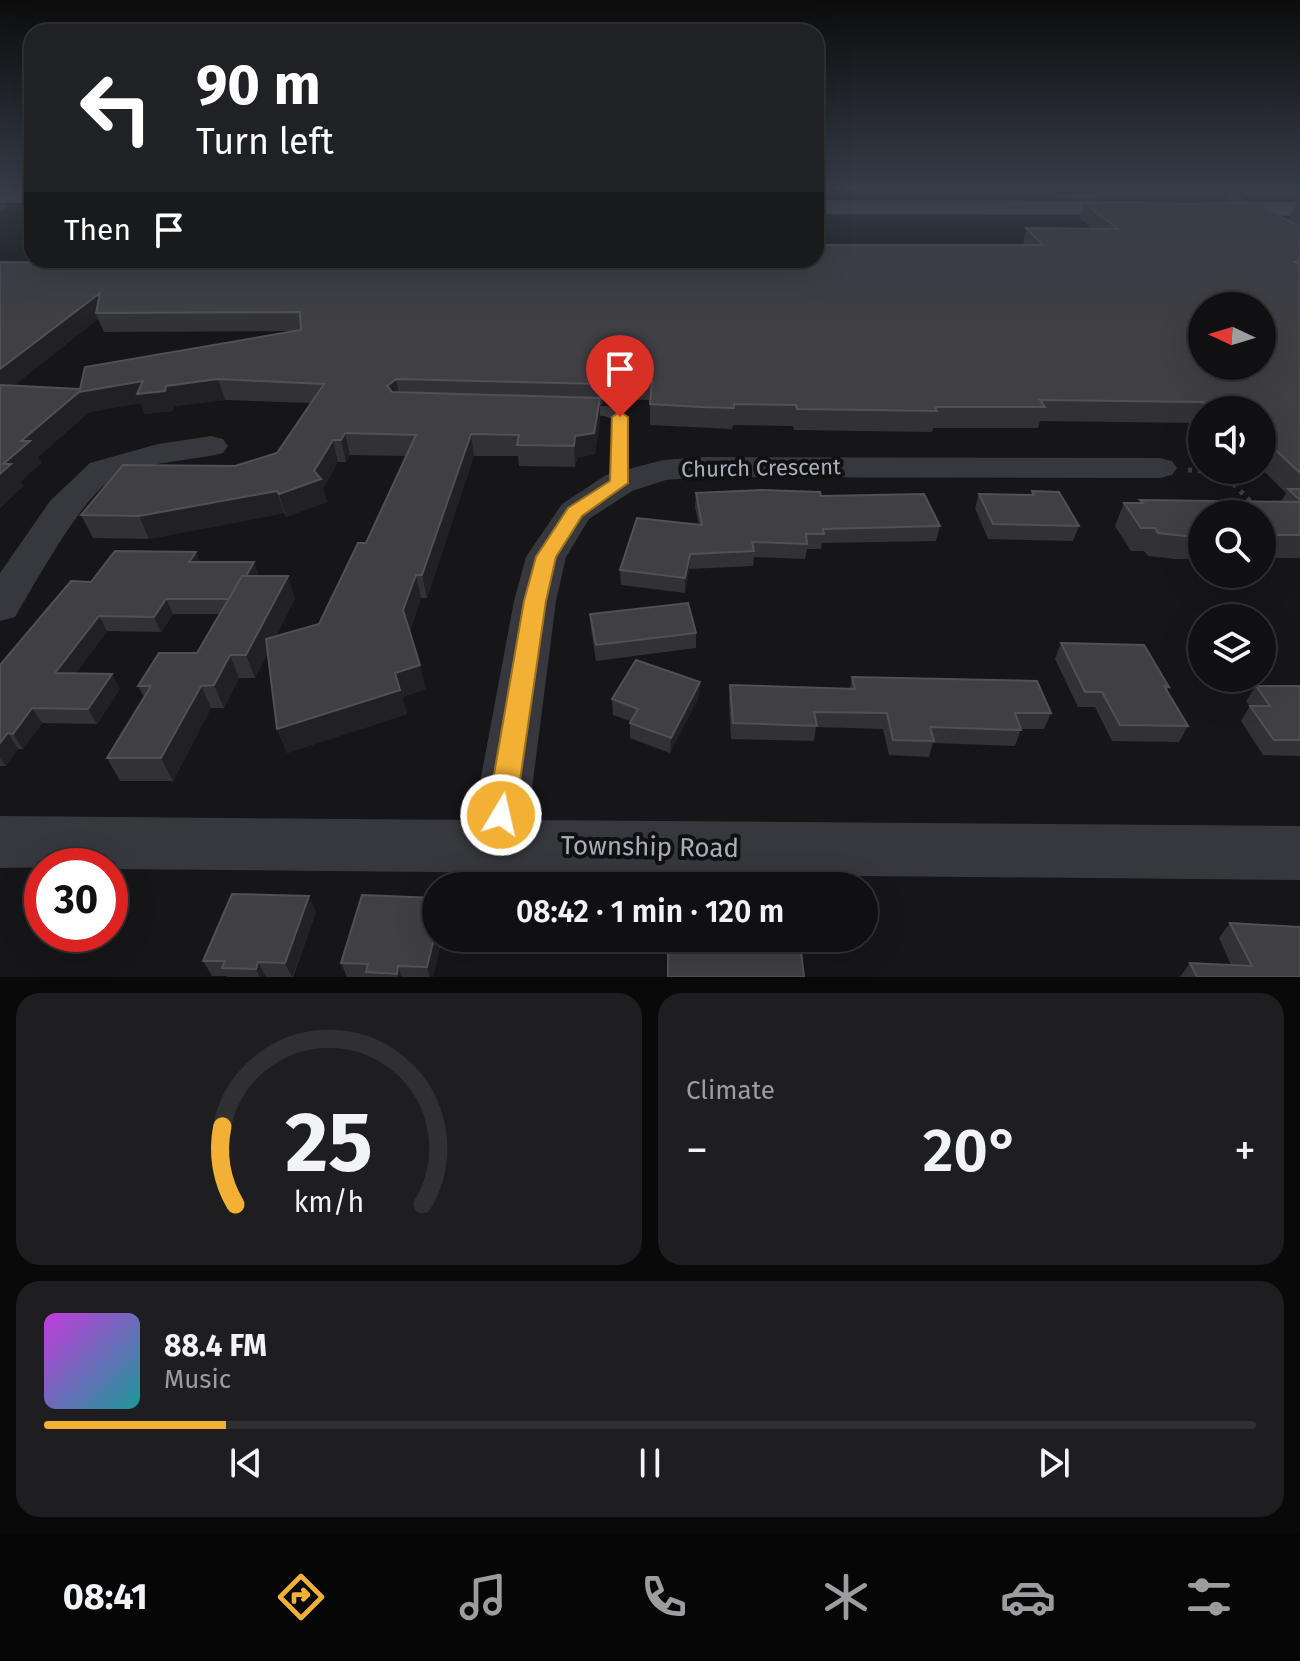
<!DOCTYPE html>
<meta charset="utf-8">
<style>
body{margin:0;font-family:"Fira Sans",sans-serif;background:#1e1e20;color:#f1f3f6;height:100vh;display:flex;flex-direction:column;font-size:30px;white-space:nowrap}
*{box-sizing:border-box;margin:0}
p{font-size:26px;color:#9c9d9f}
.icon{flex:none;width:44px;height:44px;fill:none;stroke:currentColor;stroke-width:2;stroke-linecap:round;stroke-linejoin:round}
.map{position:relative;height:977px;overflow:hidden}
.details{display:flex;flex-direction:column;gap:16px;padding:16px;background:#09090a;flex:1}
.details>*{flex:none}
.guide{position:absolute;left:24px;top:24px;width:800px;height:244px;border-radius:24px;box-shadow:0 8px 32px #0002,0 0 0 2px #303032;background:#202124;color:#fff;overflow:hidden}
.needle{width:52px;rotate:274deg}
.tools{position:absolute;left:1188px;top:292px;display:grid;gap:16px}
.tools a{display:grid;place-items:center;width:88px;height:88px;border-radius:50%;background:#101012;box-shadow:0 8px 32px #0002,0 0 0 2px #303032;font-size:40px}
.speed{position:absolute;left:24px;top:848px;display:flex;gap:16px;font-size:40px;font-weight:700;text-align:center}
.speed>*{display:grid;place-content:center;width:104px;height:104px;border-radius:50%;background:#101012;box-shadow:0 8px 32px #0002,0 0 0 2px #303032;line-height:1}
.speed .limit{border:12px solid #d22;background:#fff;color:#111}
.pin{position:absolute;display:grid;place-items:center;width:68px;height:68px;color:#fff;margin:-82px -34px;border-radius:50% 50% 50% 0;rotate:-45deg;box-shadow:0 0 8px #0007}
.pin .icon{rotate:45deg}
.me{position:absolute;width:88px;margin:-44px;rotate:9deg;stroke-linejoin:round;filter:drop-shadow(0 0 6px #0008)}
.turn{display:flex;align-items:center;gap:28px;height:168px;padding:0 40px;font-size:36px}
.turn .icon{width:104px;height:104px;stroke-width:2.5}
.turn b{display:block;font-size:56px;line-height:68px}
.then{display:flex;align-items:center;height:76px;padding:0 40px;background:#0003;gap:16px;font-size:30px}
.big{font-size:60px;font-weight:600;line-height:1.1}
.details .widget{flex:1;display:flex;flex-direction:column;justify-content:center;gap:12px;min-width:0;padding:0 28px;border-radius:24px;background:#1e1e20}
.details .dial{align-items:center;gap:0}
.dial svg{height:208px;overflow:visible;fill:none;stroke:#303032;stroke-width:7;stroke-linecap:round;text-anchor:middle}
.dial text{fill:#f1f3f6;stroke:none}
.song{display:flex;align-items:center;gap:24px}
.cover{width:96px;height:96px;border-radius:12px;background:linear-gradient(135deg,hsl(290 70% 55%),hsl(180 70% 35%))}
.played{height:8px;border-radius:4px;background:linear-gradient(90deg,#f2b134 15%,#303032 15%)}
.keys{display:flex;justify-content:space-around;direction:ltr}
.heat{display:flex;justify-content:space-between;align-items:center;font-size:44px;direction:ltr}
.details .tiles{flex:1;display:grid;gap:16px;grid-template-columns:1fr 1fr}
.widget:last-child{grid-column:span 2}
.trip{position:absolute;left:422px;top:872px;width:456px;height:80px;border-radius:40px;background:#101012;box-shadow:0 8px 32px #0002,0 0 0 2px #303032;font-weight:600;line-height:80px;text-align:center}
.tabs{display:flex;height:128px;justify-content:space-around;align-items:center;background:#060607;color:#9c9d9f}
.tabs .icon{width:56px;height:56px}
.tabs .on{color:#f2b134}
.tabs b{font-size:36px;color:#f1f3f6}
.map>svg:first-child{display:block}
.built{fill:#222225}
.lines{fill:none;stroke-linecap:round;stroke-linejoin:round}
.path{stroke:#3d3f44;stroke-width:5;stroke-dasharray:4 6;stroke-linecap:butt}
.service{fill:#37383d;fill-rule:evenodd}
.minor{fill:#37383d;fill-rule:evenodd}
.primary{fill:#53555c;fill-rule:evenodd}
.wall{fill:#323236;fill-rule:evenodd}
.shaded-wall{fill:#212124}
.building{fill:#3f3f44;stroke:#4f5156;stroke-width:2;fill-rule:evenodd}
.route{fill:#f2b134;stroke:#9d7322;stroke-width:2}
.labels{text-anchor:middle;dominant-baseline:central;stroke-width:8;stroke-linejoin:round;paint-order:stroke}
.street-label{font-size:22px;fill:#a8adb8;stroke:#111113}
.near-street-label{font-size:26px;fill:#a8adb8;stroke:#111113}
</style>
<div class="map">
<svg width="1300" height="977" viewBox="0 0 1300 977">
<rect width="100%" height="100%" fill="#161618"/>
<path class="built" d="M816 189H1300V195L816 194Z"/>
<g class="lines">
<path class="path" d="M1188 470 1223 473 1253 504"/>
<path class="service" d="M4 203 9 206 0 211V204Z
M579 405 607 406 628 417V483L625 487H613L610 483 612 419 604 416 573 413 571 410Z"/>
<path class="minor" d="M1234 193 1300 228V243L1227 203 1224 199Z
M211 436 223 439 228 446 223 453C192 461 142 462 115 477 82 496 36 582 15 617L0 621V573L50 501 90 463 158 444Z
M704 457 1160 458 1172 461 1177 468 1172 475 1160 478 704 477 666 480 632 491 589 519 566 557 556 601 528 820 1300 826V880L110 869V866L0 868V816L473 820 514 601 526 557 532 548 562 504 606 475 663 460Z"/>
<path class="primary" d="M0 189H32V203H0Z
M816 200 1142 201 1151 203 1154 208 1151 213 1142 215 816 214Z
M1206 202H1300V216L1197 214 1194 209 1197 204Z"/>
</g>
<path class="wall" d="M1043 189H1300V199H1251L1235 190 1221 199 1055 198Z
M1084 203 1299 225 1289 219 1296 204 1300 203V558H1262V514H1202V559H1174L1148 556 1144 551H1131L1115 526 1124 503H1139L1140 500 1281 502 1286 493 1262 469V410H1202V431L1194 423 1040 421 1038 428H933L932 432 794 430 793 426 733 425 732 429 650 425V400L603 399 602 405H600V419L595 454 577 458 575 467 519 466 518 456H474L427 598H421L410 631 426 689 402 697 407 714 287 753 277 729 268 652 255 678H239L224 708H211L173 781H120L107 758 144 697 138 686 197 653 220 614H173L161 632 107 631 76 673 120 689 97 724 42 723 23 749H18L6 766H0V665L91 582 200 562 259 576 295 598 276 636 319 624 366 543 406 456 350 455 346 462H338L323 488 327 502 286 517 284 513 149 539 93 538 81 515 277 453 310 403 225 400 174 406 172 411 145 414 141 403 89 412 38 457 41 463 20 482 23 486 0 508V262L95 263 1023 245 1026 228 1092 229 1080 218ZM98 319 104 332 300 331 80 389 14 385Z
M1032 491 1079 526 1073 541 988 539 975 508 979 494 1031 495Z
M696 493 821 496 940 526 936 541 822 543 821 549H807L805 559 754 557 753 566 689 569 685 593 621 585 620 570 699 525 695 507Z
M590 614 696 633V648L596 661 591 629Z
M1061 643 1169 687 1167 691 1188 726 1179 742 1112 741 1095 707H1078L1055 659Z
M852 677 1051 713 1044 729H1021L1015 746 933 743 929 757 889 755 883 729 816 727 814 741 731 739 729 701 730 685 850 688Z
M1256 686H1300V756L1263 755 1241 721 1250 706 1246 701Z
M699 697 670 753 630 738V721L613 715 612 699Z
M316 912 293 977H227V976H212L203 961Z
M1230 923 1300 977H1180L1190 963 1231 965 1219 938Z
M436 938H442L433 977H347L341 963Z"/>
<path class="shaded-wall" d="M1225 189H1236L1235 190 1221 199Z
M100 293 96 313 98 319 0 397V369Z
M218 379 225 400 174 406 172 411 145 414 141 403 89 412 38 457 41 463 20 482 23 486 0 508V474L3 464 21 441 79 392 143 381 166 386Z
M396 379 400 399 391 406 387 386Z
M600 398V419L595 454 577 458 575 467 574 446 575 436Z
M345 433 350 455 346 462 341 440Z
M471 434 474 456 427 598 422 575Z
M333 440 338 462 323 488 327 502 286 517 279 494 314 471Z
M277 491 284 513 149 539 139 516Z
M196 552 202 567 189 562Z
M690 554 689 569 685 593V578Z
M254 562 260 577 233 599Z
M416 575 421 598 409 634 403 610Z
M288 576 295 598 255 678 246 655Z
M166 599 173 614 161 632 154 617Z
M99 616 107 631 65 688 55 673Z
M230 655 239 678 224 708 214 685Z
M420 665 426 689 402 697 407 714 287 753 277 729 395 673Z
M112 674 120 689 97 724 88 709Z
M700 682 699 697 670 753 671 738Z
M201 686 211 708 173 781 161 758Z
M32 708 42 723 23 749 13 734Z
M8 733 18 749 6 766 0 758V743Z
M309 896 316 912 292 977 285 963Z
M436 930V938H442L433 977H430L427 967Z
M258 962 266 977H260L256 969Z
M398 966 402 977H398L397 974Z"/>
<path class="building" d="M1084 203 1256 204 1300 226V262H1295L1300 265V473L1262 437V410H1211L1203 402 1040 400 1045 407H935L937 411 797 409 796 405 734 404V408L701 407 650 404 652 380 603 379 602 384 396 379 387 386 392 392 600 398 594 433 575 436 574 446 517 445 519 435 471 434 422 575H416L403 610 420 665 395 673 400 690 277 729 266 639 319 624 358 543H366L416 435 345 433 341 440H333L314 471 321 479 279 494 277 491 139 516 81 515 123 465 235 466 277 453 324 384 218 379 166 386 165 391 137 394 143 381 79 392 21 441H30L3 464H11L0 474V385L80 389 85 367 301 330 300 312 96 313 100 293 0 369V262L95 263 99 260H816V245H1043L1026 228 1118 229ZM1202 306H1262V366H1202Z
M1288 489H1300V500Z
M761 490 820 492 821 496 924 494 940 526 823 529 824 534H806L807 544 752 542 754 551 690 554 685 578 620 570 637 518 702 525 696 493Z
M1032 491 1059 492 1079 526 993 524 979 494 1034 495Z
M1140 500 1300 502V535H1262V514H1202V536H1185L1158 533 1155 528H1141L1124 503H1143Z
M115 551 196 552 189 562H254L246 576H242L229 599H166L154 617 99 616 55 673 112 674 88 709 32 708 13 734 8 733 0 743V665L71 581 91 582Z
M242 576H288L246 655H230L214 685 201 686 161 758H107L151 686H138L159 653H197Z
M688 603 696 633 596 645 590 614Z
M1061 643 1144 645 1169 687 1164 686 1188 726 1120 725 1102 692H1085Z
M636 660 700 682 671 738 630 723 638 709 612 699Z
M852 677 1037 681 1051 713H1015L1021 730 930 727 934 741 893 740 887 713 814 712 817 726 733 723 730 685 855 689Z
M1256 686H1300V740H1274L1250 706H1270Z
M232 894 309 896 285 963 258 962 256 969 222 968 225 961H203Z
M362 895 436 898V930L427 967 398 966 397 974 366 972 368 964 341 963Z
M1230 923 1300 927V977H1197L1190 963 1252 966Z
M668 940 800 943 804 977H668Z"/>
<linearGradient id="sky" x2="0" y2="1"><stop stop-color="#0c0c0d"/><stop offset="0.58" stop-color="#363c48"/><stop offset="1" stop-color="#363c48" stop-opacity="0"/></linearGradient>
<rect width="1300" height="325" fill="url(#sky)"/>
<path class="route" d="M620 412 628 417V483L582 516 556 557 546 601 515 815 511 824 501 828 491 824 487 815 524 601 536 557 568 508 610 481 612 417Z"/>
<g class="labels">
<g class="street-label">
<text transform="translate(761 468) rotate(-1)">Church Crescent</text>
</g>
<g class="near-street-label">
<text transform="translate(650 847) rotate(1)">Township Road</text>
</g>
</g>
</svg>
<div class="tools">
<a><svg class="needle" viewBox="-14 -14 28 28"><path d="M0-13l5 13h-10z" fill="#e53935"/><path d="M0 13l5-13h-10z" fill="#9c9d9f"/></svg></a>
<a><svg class="icon" aria-label="sound" viewBox="0 0 24 24"><path d="M4 9h4l5-4v14l-5-4H4zM17 9q2 3 0 6"/></svg></a>
<a><svg class="icon" aria-label="search" viewBox="0 0 24 24"><circle cx="10" cy="10" r="6"/><path d="M15 15l6 6"/></svg></a>
<a><svg class="icon" aria-label="layers" viewBox="0 0 24 24"><path d="M12 4l9 5-9 5-9-5zM3 14l9 5 9-5"/></svg></a>
</div>
<div class="speed"><div class="limit">30</div></div>
<div class="pin" style="left:620px;top:417px;background:#d93025"><svg class="icon" aria-label="arrive" viewBox="0 0 24 24"><path d="M6 21V4h12l-3 4 3 4H6"/></svg></div>
<svg class="me" style="left:501px;top:815px" viewBox="-20 -20 40 40"><circle r="17" fill="#f2b134" stroke="#fff" stroke-width="3"/><path d="M0-11L8 9 0 5-8 9z" fill="#fff"/></svg>
<div class="trip">08:42 · 1 min · 120 m</div>
<div class="guide">
<div class="turn"><svg class="icon" aria-label="left" viewBox="0 0 24 24"><path d="M17 20v-9H6M10 6l-5 5 5 5"/></svg><div><b>90 m</b>Turn left</div></div>
<div class="then">Then<svg class="icon" aria-label="arrive" viewBox="0 0 24 24"><path d="M6 21V4h12l-3 4 3 4H6"/></svg></div>
</div>
</div>
<section class="details">
<div class="tiles">
<div class="widget dial"><svg viewBox="0 0 100 80">
<path d="M14 69A42 42 0 1 1 86 69"/>
<path d="M14 69A42 42 0 0 1 9 39" stroke="#f2b134"/>
<text x="50" y="56" font-size="32" font-weight="700">25</text>
<text x="50" y="72" font-size="11">km/h</text>
</svg></div>
<div class="widget"><p>Climate</p>
<div class="heat"><a>−</a><b class="big">20°</b><a>+</a></div>
</div>
<div class="widget">
<div class="song"><i class="cover"></i><div><b>88.4 FM</b><p>Music</p></div></div>
<div class="played"></div>
<div class="keys"><svg class="icon" aria-label="previous" viewBox="0 0 24 24"><path d="M18 5L8 12l10 7zM5 5v14"/></svg><svg class="icon" aria-label="pause" viewBox="0 0 24 24"><path d="M8 5v14M16 5v14"/></svg><svg class="icon" aria-label="next" viewBox="0 0 24 24"><path d="M6 5l10 7-10 7zM19 5v14"/></svg></div>
</div>
</div>
</section>
<nav class="tabs">
<b>08:41</b>
<svg class="icon on" aria-label="directions" viewBox="0 0 24 24"><path d="M12 3l9 9-9 9-9-9zM9 14v-3h6M13 9l2 2-2 2"/></svg>
<svg class="icon" aria-label="music" viewBox="0 0 24 24"><path d="M9 18V5l10-2v13"/><circle cx="6" cy="18" r="3"/><circle cx="16" cy="16" r="3"/></svg>
<svg class="icon" aria-label="phone" viewBox="0 0 24 24"><path d="M5 4h4l2 5-3 2q2 4 5 5l2-3 5 2v4C11 20 4 13 5 4z"/></svg>
<svg class="icon" aria-label="climate" viewBox="0 0 24 24"><path d="M12 3v18M4 7l16 10M4 17L20 7"/></svg>
<svg class="icon" aria-label="car" viewBox="0 0 24 24"><path d="M5 17H2v-5l4-1 3-4h7l3 4 3 1v5h-3M9 17h6M6 11h13"/><circle cx="7" cy="17" r="2"/><circle cx="17" cy="17" r="2"/></svg>
<svg class="icon" aria-label="filters" viewBox="0 0 24 24"><path d="M4 7h16M4 17h16"/><circle cx="9" cy="7" r="2"/><circle cx="15" cy="17" r="2"/></svg>
</nav>
